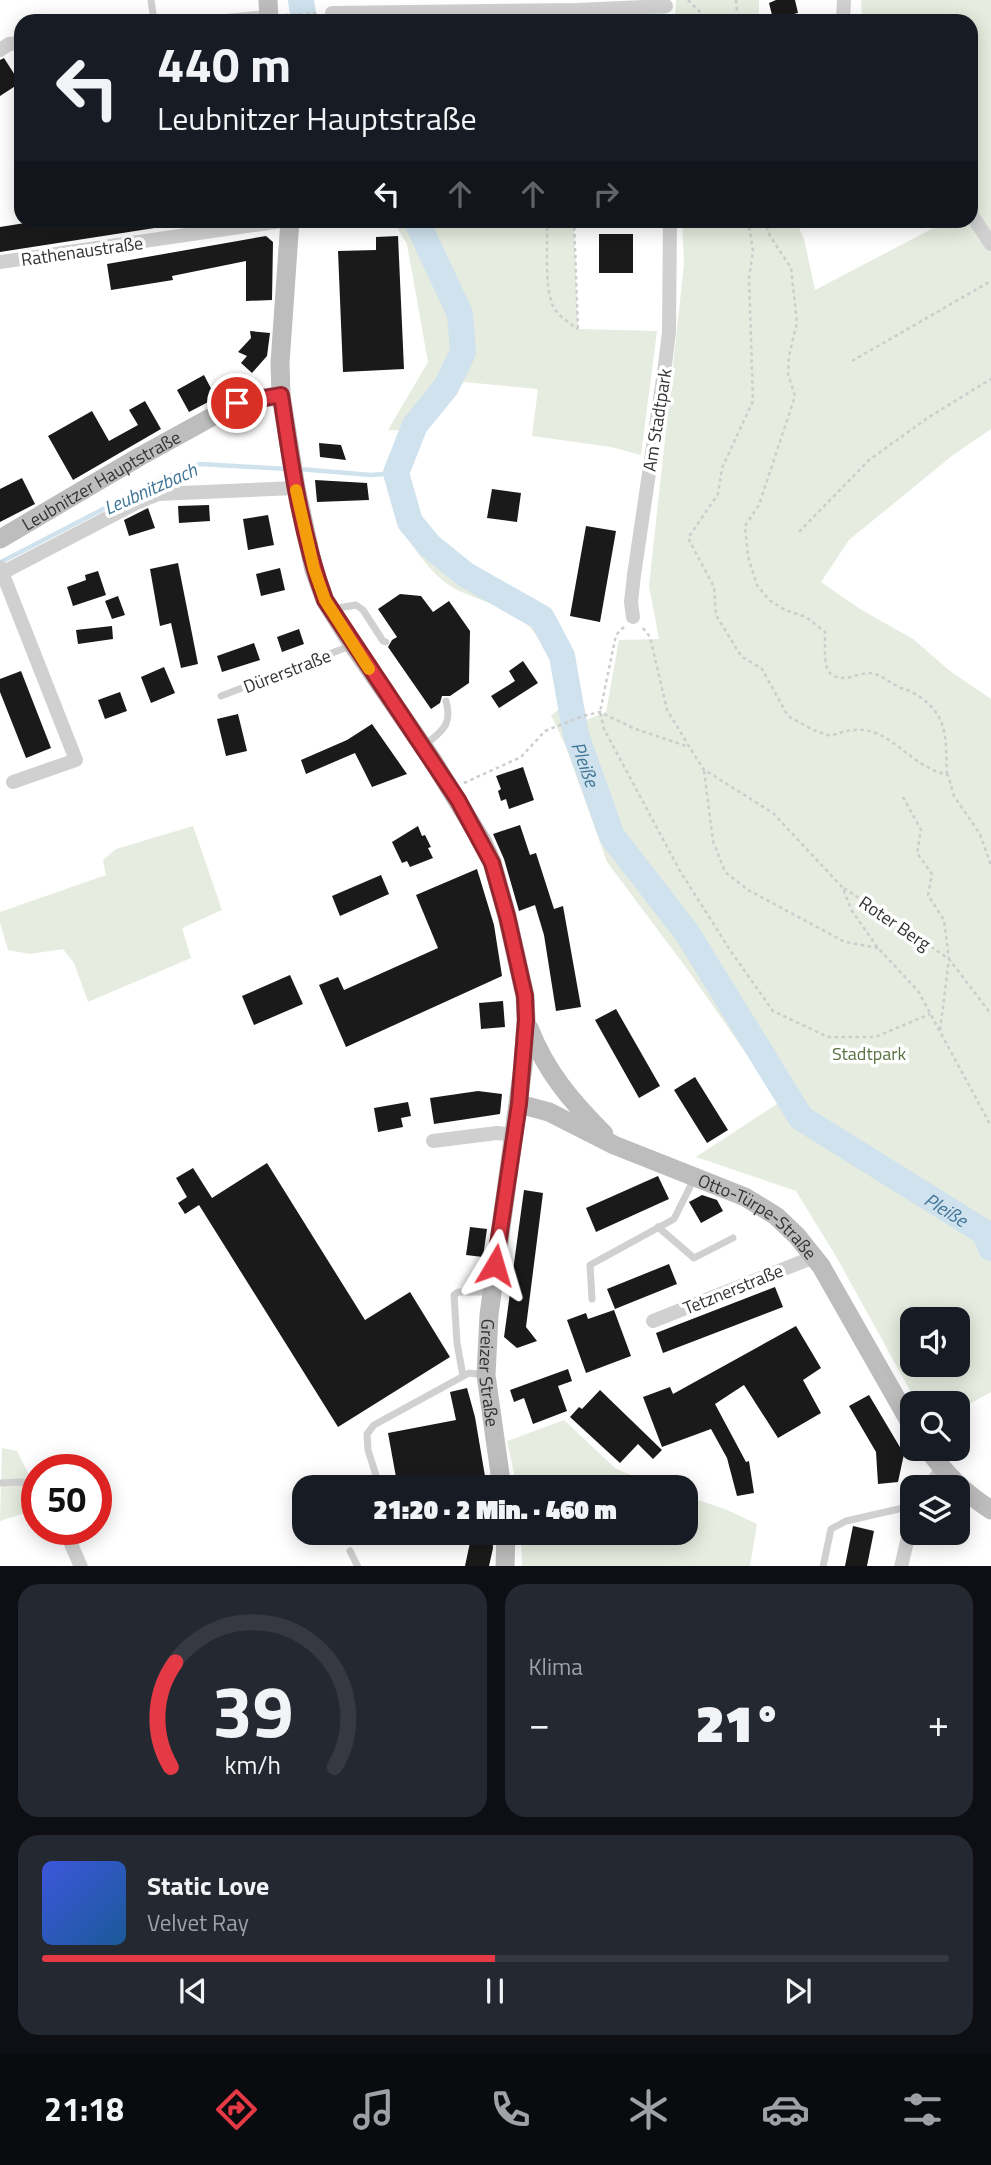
<!DOCTYPE html>
<html lang="de">
<meta charset="utf-8">
<style>
body{margin:0;font-family:"Titillium Web",sans-serif;background:#242831;color:#f1f3f6;height:100vh;display:flex;flex-direction:column;font-size:26px;white-space:nowrap}
*{box-sizing:border-box;margin:0}
p{font-size:23px;color:#9ea1a6}
.icon{flex:none;width:38px;height:38px;fill:none;stroke:currentColor;stroke-width:2;stroke-linecap:round;stroke-linejoin:round}
.map{position:relative;height:1566px;overflow:hidden}
.details{display:flex;flex-direction:column;gap:18px;padding:18px;background:#0d0f14;flex:1}
.details>*{flex:none}
.banner{position:absolute;left:14px;top:14px;width:964px;height:214px;border-radius:21px;box-shadow:0 4px 18px #0003;background:#171b24;color:#f1f3f6;overflow:hidden}
.tools{position:absolute;left:900px;top:1307px;display:grid;gap:14px}
.tools a{display:grid;place-items:center;width:70px;height:70px;border-radius:14px;background:#171b24;box-shadow:0 4px 18px #0003;font-size:35px}
.speed{position:absolute;left:21px;top:1454px;display:flex;gap:14px;font-size:35px;font-weight:700;text-align:center}
.speed>*{display:grid;place-content:center;width:91px;height:91px;border-radius:50%;background:#171b24;box-shadow:0 4px 18px #0003;line-height:1}
.speed .limit{border:10px solid #d22;background:#fff;color:#111}
.pin{position:absolute;display:grid;place-items:center;width:60px;height:60px;color:#fff;margin:-30px;border:4px solid #fff;border-radius:50%;box-shadow:0 2px 7px #0007}
.me{position:absolute;width:77px;margin:-38px;rotate:7deg;stroke-linejoin:round;filter:drop-shadow(0 0 5px #0008)}
.turn{display:flex;align-items:center;gap:24px;height:147px;padding:0 28px;font-size:32px}
.turn .icon{width:91px;height:91px;stroke-width:2.5}
.turn b{display:block;font-size:49px;line-height:60px}
.lanes{display:flex;align-items:center;height:66px;padding:0 28px;background:#0003;justify-content:center;gap:35px;direction:ltr}
.lanes .off{opacity:.35}
.big{font-size:52px;font-weight:800;line-height:1.1}
.details .tile{flex:1;display:flex;flex-direction:column;justify-content:center;gap:10px;min-width:0;padding:0 24px;border-radius:21px;background:#242831}
.details .dial{align-items:center;gap:0}
.dial svg{height:182px;overflow:visible;fill:none;stroke:#363941;stroke-width:7;stroke-linecap:round;text-anchor:middle}
.dial text{fill:#f1f3f6;stroke:none}
.song{display:flex;align-items:center;gap:21px}
.cover{width:84px;height:84px;border-radius:10px;background:linear-gradient(135deg,hsl(230 70% 55%),hsl(210 70% 35%))}
.played{height:7px;border-radius:4px;background:linear-gradient(90deg,#e63946 50%,#363941 50%)}
.keys{display:flex;justify-content:space-around;direction:ltr}
.heat{display:flex;justify-content:space-between;align-items:center;font-size:38px;direction:ltr}
.details .tiles{flex:1;display:grid;gap:18px;grid-template-columns:1fr 1fr}
.tile:last-child{grid-column:span 2}
.trip{position:absolute;left:292px;top:1475px;width:406px;height:70px;border-radius:21px;background:#171b24;box-shadow:0 4px 18px #0003;font-weight:800;line-height:70px;text-align:center}
.menu{display:flex;height:112px;justify-content:space-around;align-items:center;background:#090b0e;color:#9ea1a6}
.menu .icon{width:49px;height:49px}
.menu .selected{color:#e63946}
.menu b{font-size:32px;color:#f1f3f6}
.map>svg:first-child{display:block}
.green{fill:#e6ecdf;fill-rule:evenodd}
.lines{fill:none;stroke-linecap:round;stroke-linejoin:round}
.stream{stroke:#cfe2ee;stroke-width:4.5}
.river{stroke:#cfe2ee;stroke-width:26}
.building{fill:#1a1a1a}
.path{stroke:#cdcdcd;stroke-width:2.5;stroke-dasharray:3.5 3.5;stroke-linecap:butt}
.lane{stroke:#d0d0d0;stroke-width:7}
.street{stroke:#d0d0d0;stroke-width:14}
.secondary{stroke:#bdbdbd;stroke-width:19}
.route-casing{stroke:#96252e;stroke-width:18}
.route{stroke:#e63946;stroke-width:12}
.slow{stroke:#f59e0b;stroke-width:12}
.labels{text-anchor:middle;dominant-baseline:central;stroke-width:7;stroke-linejoin:round;paint-order:stroke}
.street-label{font-size:18px;fill:#333;stroke:#fff}
.park-label{font-size:18px;fill:#56703f;stroke:#fff}
.water-label{font-size:19px;font-style:italic;fill:#3f7597;stroke:#fff}
</style>
<div class="map">
<svg width="991" height="1567" viewBox="0 0 991 1567">
<rect width="100%" height="100%" fill="#fff"/>
<path class="green" d="M676 0H759V21H675Z
M861 0H991V429L953 455 849 540 821 582 860 609 913 639 950 671 991 699V1392L957 1411V1404L917 1403 837 1258 796 1191 696 1157 780 1102 690 973 607 862 566 747 551 715 563 707C557 676 550 649 528 625 510 606 474 600 452 587 424 571 383 509 388 475 391 461 401 445 407 431L388 430 428 362 407 244 393 221H574L578 329 657 331 641 455 611 447 532 436 538 389 464 382 429 417 415 443 406 479 415 512 428 534 459 560 539 603 558 632 573 669 579 707 586 720 606 712 619 640 659 639 649 586 684 264 682 221H796L804 239 815 290 947 221 971 220V209L978 206 971 194V21H862ZM912 1320H957V1365H912Z
M666 6 667 21H520L564 19V10Z
M193 826 222 910 182 928 191 958 88 1002 74 963 63 949 30 954 8 950 0 923V912L106 875 103 860 116 849Z
M564 1420 616 1469 661 1487H517L507 1441Z
M2 1448 17 1451 37 1491V1509L0 1521Z
M686 1496 725 1509 757 1524 750 1566H522L521 1533H686Z"/>
<g class="lines">
<path class="stream" d="M299 469 371 475 396 473
M1 562 163 478 200 464 287 469"/>
<g class="river">
<path d="M301 0 304 21"/>
<path id="s1" d="M416 220 460 314 463 352 446 387 415 425 396 473 410 522 430 546 466 575 542 618 562 656 576 735 612 836 687 933 801 1118 984 1232 991 1248"/>
</g>
</g>
<path class="building" d="M776 0H795L798 13 773 19 769 3Z
M4 58 20 83 0 96V60Z
M44 220H161V227L0 252V227Z
M599 234H633V273H599Z
M266 236 273 242 272 300 246 301V261L172 276 173 280 111 290 107 264Z
M398 236 404 369 343 372 338 251 376 250V237Z
M250 331 270 333 267 356 252 373 241 363 247 356 238 352 251 338Z
M204 375 216 398 189 412 177 390Z
M145 401 161 429 73 480 48 436 92 411 109 441 138 425 129 410Z
M319 443 341 445 346 460 320 457Z
M22 478 35 504 0 522V489Z
M315 480 367 483 369 500 317 502Z
M492 489 521 493 517 522 487 518Z
M209 505 210 521 179 523 178 506Z
M148 508 155 528 129 536 124 520Z
M268 515 274 545 248 550 243 519Z
M586 526 616 531 600 622 570 616Z
M178 563 198 664 181 668 171 623 160 626 150 569Z
M280 568 285 590 261 596 256 574Z
M98 571 106 595 73 606 67 587 86 580 85 575Z
M400 594 421 596 433 612 449 601 470 631 469 683 450 696H442L440 703 431 709 388 647 392 640 397 637 378 609Z
M118 596 125 615 112 619 105 601Z
M112 626 113 639 78 644 76 630Z
M299 629 304 644 282 652 277 637Z
M254 643 260 660 222 672 217 656Z
M523 661 538 683 499 708 491 696 515 681 509 671Z
M164 667 175 693 151 703 141 677Z
M21 671 51 748 26 758 0 692V679Z
M120 692 127 711 105 719 98 700Z
M238 714 247 751 226 756 217 719Z
M372 724 407 774 372 787 355 753 306 774 301 760 347 740Z
M523 767 534 800 509 809 506 799 501 801 498 791 501 789 496 776Z
M520 825 530 855 536 853 554 909 563 906 581 1007 556 1011 544 935 535 905 519 911 504 859 493 834Z
M418 826 422 836 425 835 431 847 428 848 433 858 410 867 407 861 402 863 392 842Z
M477 869 494 925 502 976 346 1047 319 985 338 977 344 990 438 948 416 895Z
M381 875 389 894 340 916 332 896Z
M290 975 303 1004 254 1025 242 996Z
M503 1001 505 1027 481 1029 479 1003Z
M616 1009 660 1086 639 1098 595 1020Z
M695 1077 728 1130 707 1143 674 1090Z
M478 1091 502 1094 500 1114 434 1124 430 1098Z
M408 1102 411 1116 401 1118 403 1127 378 1132 374 1108Z
M267 1163 365 1320 410 1292 450 1357 338 1427 199 1205 185 1214 178 1203 187 1197 176 1178 193 1168 212 1198Z
M658 1176 669 1199 596 1232 586 1208Z
M524 1190 543 1193 526 1327 537 1341 517 1348 504 1337Z
M702 1195 717 1200 723 1211 701 1223 689 1202Z
M470 1227 487 1229 483 1257 466 1255Z
M669 1264 677 1284 615 1309 607 1289Z
M775 1287 783 1307 663 1353 656 1333Z
M614 1310 631 1356 586 1373 567 1320 586 1313 588 1319Z
M796 1326 821 1368 803 1380 821 1413 778 1438 744 1385 715 1404 746 1462 749 1461 754 1493 737 1496 727 1458 711 1429 662 1447 643 1397 670 1387 673 1394Z
M568 1369 572 1381 558 1386 567 1411 533 1424 524 1398 514 1402 510 1390Z
M467 1388 475 1417 487 1488H398L388 1433 456 1420 450 1392Z
M600 1390 662 1450 653 1459 638 1444 620 1463 570 1417 579 1407 582 1409Z
M869 1395 904 1454 898 1482 878 1484 876 1452 849 1406Z
M853 1526 874 1531 867 1566H845Z
M472 1533H492L493 1548 489 1566H465Z"/>
<g class="lines">
<path class="path" d="M688 0 709 21
M736 0 738 21
M285 15 320 13
M547 220C548 243 544 286 553 306 558 316 569 323 578 329
M574 220 578 329
M748 220 753 251 749 278 753 401 722 468 718 494 688 538 714 587 716 615 741 656 762 669 788 716 813 730 831 736C887 712 900 764 948 775L954 796 980 834 991 866
M764 220 770 236 791 268 797 322 789 356 788 374 795 396 759 505 745 526 748 557 757 585 769 600 785 610 806 617 825 632C826 642 822 667 831 674 842 683 856 674 868 673 880 673 887 681 897 686 901 689 907 689 912 692 950 714 945 736 947 775
M852 361 991 281
M799 532 869 460 929 417 991 379
M624 627 616 635 600 712 604 729 680 871 732 953 773 1011 828 1037H875L930 1014
M643 628 650 637 667 710 703 769 773 813 842 887 852 911 878 948 918 991 991 1126
M704 771 713 841 725 872 748 890 845 942 878 948
M464 783 521 757 545 731 583 716 600 712 633 728 689 747
M903 797 921 830 917 853 932 874 928 895 944 920 949 959 940 1030
M844 888 949 959 991 1014"/>
<path class="lane" d="M151 0 154 21
M332 609 356 605 363 610 383 641 386 642
M221 696 350 646
M424 746C441 731 453 726 446 701
M658 1227 694 1258 733 1238
M592 1299 590 1265 674 1219 694 1179
M463 1376 457 1343 454 1295 458 1292H490
M0 1483 20 1482 37 1485
M380 1488 368 1450 367 1434 374 1425 469 1373 485 1375
M350 1551 358 1567
M823 1567 831 1529 846 1521 912 1506"/>
<path class="street" d="M332 13 577 10 666 6
M226 21 268 17
M843 21 844 0
M0 50 9 44 21 43
M971 214 991 244
M0 262 289 220
M0 567 76 760 13 782
M0 574 136 503 158 494 296 488
M633 617 631 602 634 575 665 365 669 332 670 220
M433 1141 497 1133 514 1135
M653 1321 814 1257
M927 1488 942 1470
M65 1530 81 1567
M901 1567 912 1520"/>
<g class="secondary">
<path d="M268 0 269 21"/>
<path id="s2" d="M290 220 280 363 281 395 296 488 314 570 325 600 353 645 433 761 483 843 492 862 507 916 525 996 526 1020 523 1067 489 1315 486 1375 502 1488"/>
<path id="s3" d="M0 539 139 457 237 403 281 395"/>
<path d="M529 1028C546 1072 572 1102 604 1134"/>
<path id="s4" d="M519 1104 549 1112 614 1145 745 1197 776 1216 797 1236 821 1266 912 1426"/>
<path d="M928 1449C945 1474 966 1494 991 1510"/>
<path d="M505 1567 506 1533"/>
</g>
</g>
<g class="lines">
<defs>
<path id="route" d="M237 403 281 395C291 464 301 534 325 600L458 800 492 863 507 916 525 996 526 1020 519 1104 495 1265"/>
</defs>
<use href="#route" class="route-casing"/>
<use href="#route" class="route"/>
<path class="slow" d="M296 490 314 569 325 600 369 669"/>
</g>
<g class="labels">
<g class="street-label">
<text transform="translate(82 251) rotate(-8)">Rathenaustraße</text>
<text transform="translate(657 420) rotate(-81)">Am Stadtpark</text>
<text stroke="none"><textPath href="#s3" startOffset="117">Leubnitzer Hauptstraße</textPath></text>
<text transform="translate(287 671) rotate(-21)">Dürerstraße</text>
<text transform="translate(895 923) rotate(34)">Roter Berg</text>
<text stroke="none"><textPath href="#s4" startOffset="266">Otto-Türpe-Straße</textPath></text>
<text transform="translate(733 1289) rotate(-22)">Tetznerstraße</text>
<text stroke="none"><textPath href="#s2" startOffset="1214">Greizer Straße</textPath></text>
</g>
<g class="park-label">
<text x="869" y="1053">Stadtpark</text>
</g>
<g class="water-label">
<text transform="translate(150 488) rotate(-24)">Leubnitzbach</text>
<text stroke="none"><textPath href="#s1" startOffset="651">Pleiße</textPath></text>
<text stroke="none"><textPath href="#s1" startOffset="1239">Pleiße</textPath></text>
</g>
</g>
</svg>
<div class="tools">
<a><svg class="icon" aria-label="sound" viewBox="0 0 24 24"><path d="M4 9h4l5-4v14l-5-4H4zM17 9q2 3 0 6"/></svg></a>
<a><svg class="icon" aria-label="search" viewBox="0 0 24 24"><circle cx="10" cy="10" r="6"/><path d="M15 15l6 6"/></svg></a>
<a><svg class="icon" aria-label="layers" viewBox="0 0 24 24"><path d="M12 4l9 5-9 5-9-5zM3 14l9 5 9-5"/></svg></a>
</div>
<div class="speed"><div class="limit">50</div></div>
<div class="pin" style="left:237px;top:403px;background:#d93025"><svg class="icon" aria-label="arrive" viewBox="0 0 24 24"><path d="M6 21V4h12l-3 4 3 4H6"/></svg></div>
<svg class="me" style="left:495px;top:1265px" viewBox="-20 -20 40 40"><path d="M0-17L14 15 0 8-14 15z" fill="#e63946" stroke="#fff" stroke-width="4"/></svg>
<div class="trip">21:20 · 2 Min. · 460 m</div>
<div class="banner">
<div class="turn"><svg class="icon" aria-label="left" viewBox="0 0 24 24"><path d="M17 20v-9H6M10 6l-5 5 5 5"/></svg><div><b>440 m</b>Leubnitzer Hauptstraße</div></div>
<div class="lanes"><svg class="icon" aria-label="left" viewBox="0 0 24 24"><path d="M17 20v-9H6M10 6l-5 5 5 5"/></svg><svg class="icon off" aria-label="ahead" viewBox="0 0 24 24"><path d="M12 20V5M6 11l6-6 6 6"/></svg><svg class="icon off" aria-label="ahead" viewBox="0 0 24 24"><path d="M12 20V5M6 11l6-6 6 6"/></svg><svg class="icon off" aria-label="right" viewBox="0 0 24 24"><path d="M7 20v-9h11M14 6l5 5-5 5"/></svg></div>
</div>
</div>
<section class="details">
<div class="tiles">
<div class="tile dial"><svg viewBox="0 0 100 80">
<path d="M14 69A42 42 0 1 1 86 69"/>
<path d="M14 69A42 42 0 0 1 16 23" stroke="#e63946"/>
<text x="50" y="56" font-size="32" font-weight="700">39</text>
<text x="50" y="72" font-size="11">km/h</text>
</svg></div>
<div class="tile"><p>Klima</p>
<div class="heat"><a>−</a><b class="big">21°</b><a>+</a></div>
</div>
<div class="tile">
<div class="song"><i class="cover"></i><div><b>Static Love</b><p>Velvet Ray</p></div></div>
<div class="played"></div>
<div class="keys"><svg class="icon" aria-label="previous" viewBox="0 0 24 24"><path d="M18 5L8 12l10 7zM5 5v14"/></svg><svg class="icon" aria-label="pause" viewBox="0 0 24 24"><path d="M8 5v14M16 5v14"/></svg><svg class="icon" aria-label="next" viewBox="0 0 24 24"><path d="M6 5l10 7-10 7zM19 5v14"/></svg></div>
</div>
</div>
</section>
<nav class="menu">
<b>21:18</b>
<svg class="icon selected" aria-label="directions" viewBox="0 0 24 24"><path d="M12 3l9 9-9 9-9-9zM9 14v-3h6M13 9l2 2-2 2"/></svg>
<svg class="icon" aria-label="music" viewBox="0 0 24 24"><path d="M9 18V5l10-2v13"/><circle cx="6" cy="18" r="3"/><circle cx="16" cy="16" r="3"/></svg>
<svg class="icon" aria-label="phone" viewBox="0 0 24 24"><path d="M5 4h4l2 5-3 2q2 4 5 5l2-3 5 2v4C11 20 4 13 5 4z"/></svg>
<svg class="icon" aria-label="climate" viewBox="0 0 24 24"><path d="M12 3v18M4 7l16 10M4 17L20 7"/></svg>
<svg class="icon" aria-label="car" viewBox="0 0 24 24"><path d="M5 17H2v-5l4-1 3-4h7l3 4 3 1v5h-3M9 17h6M6 11h13"/><circle cx="7" cy="17" r="2"/><circle cx="17" cy="17" r="2"/></svg>
<svg class="icon" aria-label="filters" viewBox="0 0 24 24"><path d="M4 7h16M4 17h16"/><circle cx="9" cy="7" r="2"/><circle cx="15" cy="17" r="2"/></svg>
</nav>
